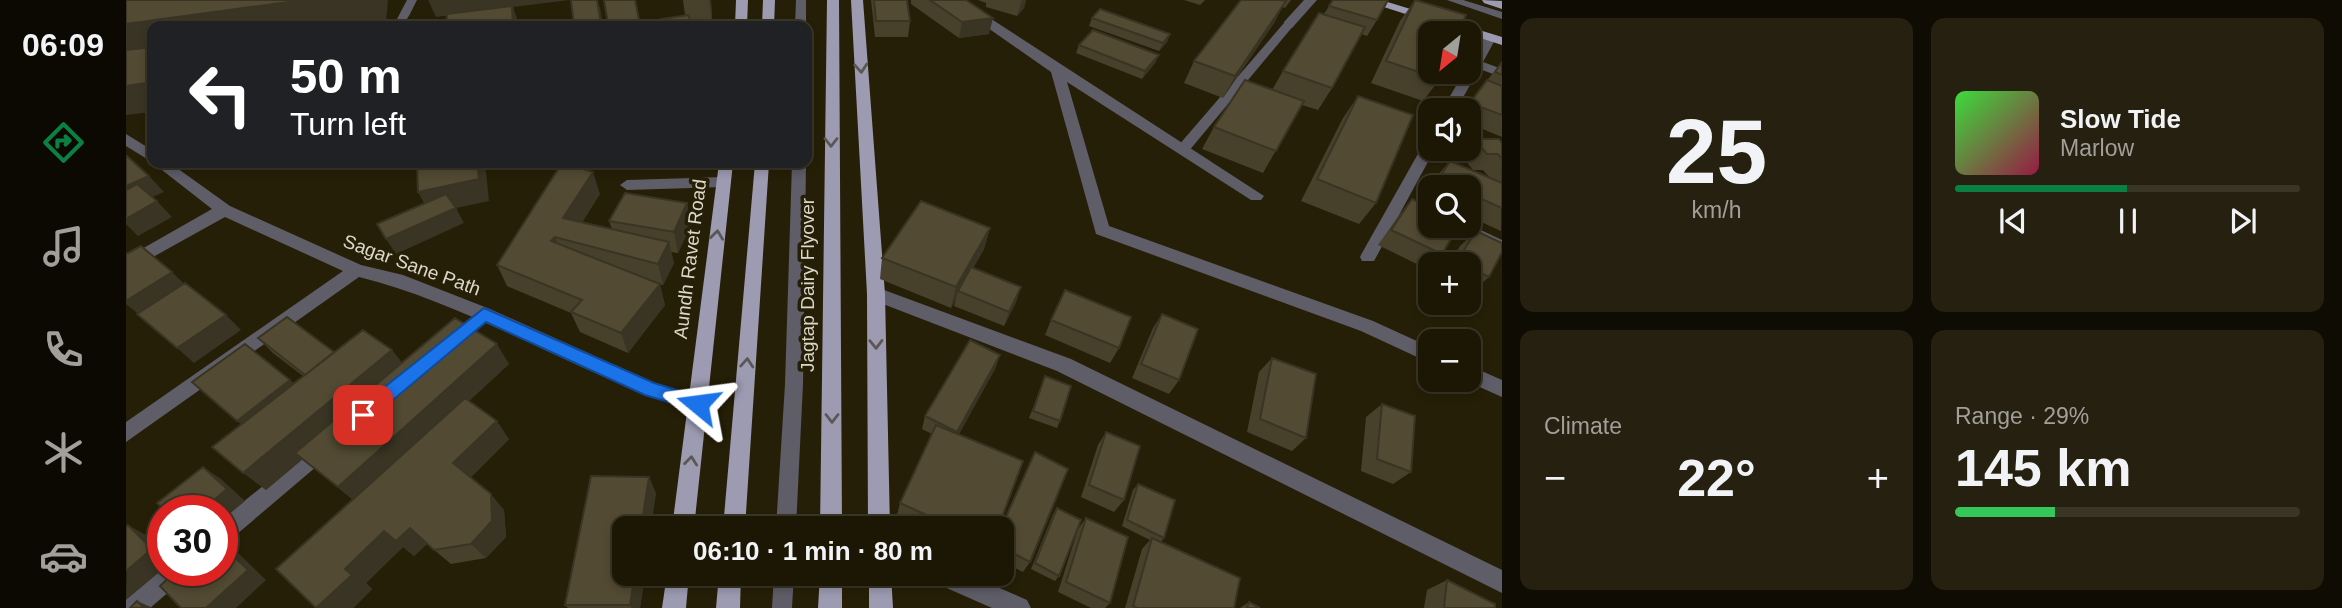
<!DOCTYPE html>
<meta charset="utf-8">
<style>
body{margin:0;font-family:Helvetica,sans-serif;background:#25200f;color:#f1f3f6;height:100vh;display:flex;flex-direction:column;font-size:26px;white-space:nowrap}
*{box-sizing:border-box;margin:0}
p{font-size:23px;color:#a09f9a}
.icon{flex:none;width:38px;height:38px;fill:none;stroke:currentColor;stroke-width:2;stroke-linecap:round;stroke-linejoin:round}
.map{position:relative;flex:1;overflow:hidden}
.drawer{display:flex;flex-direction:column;gap:18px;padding:18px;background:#0f0d03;width:840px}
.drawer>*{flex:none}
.hud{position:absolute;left:21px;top:21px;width:665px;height:147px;border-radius:14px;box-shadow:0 4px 10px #0003,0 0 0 2px #3a3627;background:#202124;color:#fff;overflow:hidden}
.needle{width:46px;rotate:210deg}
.buttons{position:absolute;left:1292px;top:21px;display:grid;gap:14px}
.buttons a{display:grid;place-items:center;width:63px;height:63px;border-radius:14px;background:#1c1705;box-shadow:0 4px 10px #0003,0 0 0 2px #3a3627;font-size:35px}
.speed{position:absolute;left:21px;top:495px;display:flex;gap:14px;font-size:35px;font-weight:700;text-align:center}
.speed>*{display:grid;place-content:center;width:91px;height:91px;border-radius:50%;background:#1c1705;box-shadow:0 4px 10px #0003,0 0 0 2px #3a3627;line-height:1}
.speed .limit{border:10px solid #d22;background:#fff;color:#111}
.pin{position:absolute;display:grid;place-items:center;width:60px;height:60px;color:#fff;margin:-30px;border-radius:14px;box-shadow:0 4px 10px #0006}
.me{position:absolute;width:77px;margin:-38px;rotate:286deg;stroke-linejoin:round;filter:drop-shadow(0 0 5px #0008)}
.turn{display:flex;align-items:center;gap:24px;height:147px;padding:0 28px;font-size:32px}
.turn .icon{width:91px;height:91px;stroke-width:2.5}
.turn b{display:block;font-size:49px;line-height:60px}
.big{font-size:52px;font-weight:800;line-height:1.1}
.drawer .widget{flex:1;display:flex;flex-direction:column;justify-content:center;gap:10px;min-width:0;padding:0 24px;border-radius:14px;background:#25200f}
.drawer .dial{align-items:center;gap:0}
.dial b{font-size:91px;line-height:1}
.song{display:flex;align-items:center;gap:21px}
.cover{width:84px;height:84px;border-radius:10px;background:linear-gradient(135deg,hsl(120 70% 55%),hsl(340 70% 35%))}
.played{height:7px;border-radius:4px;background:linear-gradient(90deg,#0b8043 50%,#3a3627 50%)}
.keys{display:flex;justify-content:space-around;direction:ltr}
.heat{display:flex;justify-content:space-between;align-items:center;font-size:38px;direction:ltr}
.charge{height:10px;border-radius:5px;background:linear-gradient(90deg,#34c759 29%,#3a3627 0)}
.drawer .tiles{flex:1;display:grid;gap:18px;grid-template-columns:repeat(2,1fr)}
.trip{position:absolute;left:486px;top:516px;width:402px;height:70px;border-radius:14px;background:#1c1705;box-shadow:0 4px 10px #0003,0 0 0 2px #3a3627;font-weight:800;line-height:70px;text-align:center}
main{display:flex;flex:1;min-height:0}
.tabs{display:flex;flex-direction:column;width:126px;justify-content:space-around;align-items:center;background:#0b0902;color:#a09f9a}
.tabs .icon{width:49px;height:49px}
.tabs .current{color:#0b8043}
.tabs b{font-size:32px;color:#f1f3f6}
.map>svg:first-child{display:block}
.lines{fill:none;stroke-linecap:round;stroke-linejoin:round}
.lane{fill:#5e5d68;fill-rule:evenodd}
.street{fill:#5e5d68;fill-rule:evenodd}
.primary{fill:#9d9bb2;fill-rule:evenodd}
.wall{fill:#47402b}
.shaded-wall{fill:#393423}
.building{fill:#524a32;stroke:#393423;stroke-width:2}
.oneway{stroke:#5c5754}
.route{fill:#1a73e8;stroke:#114b97;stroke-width:2}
.labels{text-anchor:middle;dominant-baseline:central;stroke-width:7;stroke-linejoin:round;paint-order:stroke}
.street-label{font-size:19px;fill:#dcd7c9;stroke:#261f07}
</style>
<main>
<nav class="tabs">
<b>06:09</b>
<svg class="icon current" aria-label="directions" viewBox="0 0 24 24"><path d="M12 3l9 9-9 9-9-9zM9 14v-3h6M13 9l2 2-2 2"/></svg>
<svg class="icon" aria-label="music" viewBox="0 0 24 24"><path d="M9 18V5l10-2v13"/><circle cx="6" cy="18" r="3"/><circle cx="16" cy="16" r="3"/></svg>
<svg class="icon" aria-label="phone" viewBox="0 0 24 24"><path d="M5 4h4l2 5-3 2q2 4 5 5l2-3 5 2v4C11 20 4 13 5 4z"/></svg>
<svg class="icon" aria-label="climate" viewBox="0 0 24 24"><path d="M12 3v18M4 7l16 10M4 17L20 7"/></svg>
<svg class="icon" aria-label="car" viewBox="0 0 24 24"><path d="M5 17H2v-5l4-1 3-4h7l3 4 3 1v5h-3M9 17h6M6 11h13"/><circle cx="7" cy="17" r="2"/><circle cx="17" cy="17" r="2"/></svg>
</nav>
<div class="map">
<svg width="1376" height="608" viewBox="0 0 1376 608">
<rect width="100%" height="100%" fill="#261f07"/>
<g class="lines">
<path class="lane" d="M281 0H291C281 19 282 26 259 26L271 19Z
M670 0H680V26H669Z
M1321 0H1337L1376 12V19Z
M1158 23 1168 25 1062 152H1052V146Z
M666 163H680L677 384 670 528H650L659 384Z
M597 177 604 182 597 187 501 190 494 185 501 180Z
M648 574H668L666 608H646Z"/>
<path class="street" d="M822 0H836L1138 196 1135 200H1125L941 82 983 226 1247 321 1304 347V363L1235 331 970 234 925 72Z
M1178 0H1191L1166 28H1158V22Z
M1364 34 1370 38 1357 62 1376 69V77L1353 69 1330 110H1316L1338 72H1342V62L1360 35Z
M0 134 26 150V162L0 146Z
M1342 135 1376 148V159L1342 146Z
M1304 140V149H1309L1248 261H1236L1234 257 1236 253 1297 145Z
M27 163H44L104 206 235 265 277 275 364 309 529 383 579 398 582 404 579 410 572 412C455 377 352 307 233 277L0 442V422L217 271 99 217 0 272V258L86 209Z
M1342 224 1376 240V253L1326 230 1324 226Z
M750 287 945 359 1376 570V593L931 371 744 299 741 294 744 289Z
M1342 365 1376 380V397L1338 380H1342Z
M197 440 204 443 207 449 204 455 104 540 96 543V519L190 443Z
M37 567V570H62L59 578 24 608H0V598Z
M804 574H841L901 600 905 608H866L807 582Z"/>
<path class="primary" d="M610 0H622L621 26H609Z
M637 0H649L648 26H636Z
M701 0H713L716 528H694Z
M725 0H737L759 294 764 528H742L741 294Z
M1236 0H1255L1376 37V45Z
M1356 0 1376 1V9L1358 3Z
M593 163H607L568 528H546Z
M629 163H643L619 528H597Z
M541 574H563L560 608H536Z
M593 574H615L614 608H590Z
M694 574H716V608H692Z
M743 574H765L767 608H743Z"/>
</g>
<path class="wall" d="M557 0H585L586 21 565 22 566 26H536L535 19 559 15Z
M745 0H781L784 21 782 37H749Z
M785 0H840L863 34 833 38 785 4Z
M852 0H900L898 8 891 16 860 7V3Z
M1058 0H1079L1074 5Z
M1115 0H1165L1159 8 1156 7 1148 23 1097 98 1058 83 1068 61Z
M1207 0 1251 20 1241 36 1235 34 1206 88 1192 110 1176 105 1137 173 1076 149 1088 127 1146 90 1157 71 1198 14Z
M1289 0 1314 79 1297 101 1245 83 1274 21Z
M966 18 1044 34 1041 42 1033 51 963 26Z
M953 45 1033 55 1029 63 1016 79 950 53Z
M1376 62V137L1342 123V110H1337L1348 96Z
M1232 96 1250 203 1233 224 1175 201 1217 118Z
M1349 139 1376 143 1375 231 1342 216V187H1304V198L1298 196 1311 176 1324 161 1363 177 1357 170H1347L1335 155 1341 149H1342V147Z
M474 194 456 222 486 229 483 221 561 203 565 225 552 253 545 252 548 263 537 285 533 284 539 305 502 353 454 332 445 313 381 286 371 265Z
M1286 199 1316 254 1306 264H1304V267L1301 269 1252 245 1273 215Z
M864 228 858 249 847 268 895 287 890 302 878 326 828 306 830 299 825 308 754 279 756 258Z
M1350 231 1363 277 1346 292 1342 290V264H1323L1334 246Z
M1036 314 1053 380 1043 394 1006 378 1027 328Z
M925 320 993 348 984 363 919 335Z
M132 338 276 363 383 364 343 401 383 439 345 477 378 510 380 537 360 558 325 564 301 544 288 556 277 547 240 583 246 589 227 608 226 499 177 459 140 490 116 424 111 421 177 376 147 353Z
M874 355 869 369 833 434 872 528H790L770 519 774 503 806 434 796 429 799 416Z
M1146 358 1180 438 1166 451 1121 432 1133 372Z
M919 376 934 421 931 428 903 418Z
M1256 404 1285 472 1267 484 1235 471 1240 417Z
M980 432 998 500 988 512 955 497 972 445Z
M909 452 904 562 897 572 877 562V528H874Z
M523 477 530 494 499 574H519L514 608H442L439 605Z
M1012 484 1038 538 1035 542 1108 608H999L1016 549 1024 540 996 526 1007 490Z
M931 508 933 576 929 581 905 569 927 514Z
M960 518 984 603 979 608H965L932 592 952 529Z
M1321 580 1369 608H1298L1301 590Z
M1123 602 1134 608H1114Z"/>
<path class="shaded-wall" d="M177 0H262L260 22 227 26H26V55L0 59V24Z
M302 0H444L387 7 392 21V26H387L386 7 310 17Z
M471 0 474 8 477 26H454Z
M583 0H585L586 21Z
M896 0H900L898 8 891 16Z
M1160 1 1148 23 1097 98 1109 76Z
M867 18 863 34 833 38 836 22Z
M513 20 514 26H483L482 24Z
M1044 34 1041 42 1033 51 1037 43Z
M1033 55 1029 63 1016 79 1019 71Z
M26 82V112L0 115V86Z
M351 163H359L363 201 330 208 338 223 270 254 260 239 304 214 292 192Z
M467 172 474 194 445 240 437 218Z
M23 176 38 192 0 208V186Z
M31 201 46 217 12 236 0 224V219Z
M561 203 565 225 552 253 548 232Z
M864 228 858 249 834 292 832 291 830 299 825 308 830 287Z
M429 237 437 258 425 241Z
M543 242 548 263 537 285 532 264Z
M46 272 62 288 16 317 0 304V301Z
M534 284 539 305 502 353 495 333Z
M895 287 890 302 878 326 883 312Z
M100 315 115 330 68 363 51 348Z
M371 344 383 364 232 504 212 487Z
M266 350 282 370 140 490 117 473Z
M874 355 869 369 827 445 831 432Z
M164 380 178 393 127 434 111 421Z
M371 421 383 439 342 480 327 463Z
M77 467 95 479 119 501 96 520V511H75Z
M523 477 530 494 525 528H515Z
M365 494 378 510 380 537 360 558 345 544Z
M2 525 23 537 37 550V569L0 600Z
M284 528 301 544 288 556 277 547 240 583 246 589 227 608H191L219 569 258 531Z
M96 543 108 549 140 580 110 608H80Z
M509 574H519L514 608H506L504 605Z
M11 601 27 608H18Z"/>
<path class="building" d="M0 0H177L0 24Z
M445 0H471L475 24 448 26Z
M478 0H509L513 20 482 24Z
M748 0H781L784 21H750Z
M804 0H840L867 18 836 22Z
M1115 0H1155L1160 1 1109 76 1068 61Z
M1207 0H1262L1251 20 1203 6Z
M1289 0 1340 15 1332 33H1304V72H1317L1314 79 1260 61Z
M386 6 387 26H320L321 14Z
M974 9 1044 34 1037 43 966 18Z
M1193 13 1239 27 1206 88 1157 71Z
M562 15 566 24 554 26H537L535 19Z
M294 20 293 26H244Z
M207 24 206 26H189Z
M967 30 1033 55 1019 71 953 45Z
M26 47V82L0 86V50Z
M1376 62V75L1369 72Z
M1119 80 1178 101 1150 151 1088 127Z
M1361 80 1376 86V115L1344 103Z
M1232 96 1287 115 1250 203 1191 179Z
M1349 139H1373L1376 143V159L1372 154H1361Z
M1 156 23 176 0 186V157Z
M1324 161 1376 183V208L1342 193V187H1328L1312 180Z
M291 163H351L353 179 292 192Z
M436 163 467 172 437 218 543 242 532 264 429 237 425 241 534 284 495 333 445 312 456 300 371 265Z
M11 184 31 201 0 219V190Z
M499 193 561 203 548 232 483 221Z
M320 194 330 208 260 239 251 224Z
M1286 199 1304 207V226H1333L1316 254 1265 230Z
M795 201 864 228 830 287 756 258Z
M1350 231 1376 243V252L1363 277 1342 267V264H1337L1331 261Z
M15 246 46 272 0 301V254Z
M845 267 895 287 883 312 832 291Z
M59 283 100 315 51 348 11 314Z
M939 290 1005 317 993 348 925 320Z
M1036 314 1072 329 1053 380 1015 364Z
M161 317 208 352 179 375 132 338Z
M329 318 371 344 212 487 169 453Z
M237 330 266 350 117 473 86 447Z
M844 340 874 355 831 432 799 416Z
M119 344 164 380 111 421 66 382Z
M1146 358 1190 374 1180 438 1134 419Z
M919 376 945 386 934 421 907 411Z
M339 398 371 421 327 463 365 494 366 521 345 544 308 550 284 528 270 541 258 531 219 569 226 575 190 608 150 569Z
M1256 404 1289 416 1285 472 1251 459Z
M810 425 897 461 872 528H829L774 503Z
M980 432 1014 446 998 500 963 485Z
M909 452 942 469 904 562 877 548V528H875Z
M77 467 101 489 75 511H39L31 503Z
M465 476 523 477 515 528H499V574H509L504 605H439Z
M1012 484 1049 500 1038 538 1001 520Z
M931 508 955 520 933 576 909 563Z
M960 518 1002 537 984 603 940 582Z
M2 525 26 549 0 571V527Z
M1026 538 1114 578 1108 608H1011L1007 606Z
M96 545 122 570 80 608H55L34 586 51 570H96Z
M1321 580 1369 604V608H1318Z
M11 601 18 608H4Z
M1123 602 1134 608H1121Z"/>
<defs><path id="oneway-chevron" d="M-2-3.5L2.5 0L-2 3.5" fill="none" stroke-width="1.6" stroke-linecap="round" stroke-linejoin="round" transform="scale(1.75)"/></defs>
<g class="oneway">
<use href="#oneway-chevron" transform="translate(735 68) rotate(86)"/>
<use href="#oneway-chevron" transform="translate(705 142) rotate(90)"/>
<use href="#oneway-chevron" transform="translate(591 235) rotate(-83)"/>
<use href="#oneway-chevron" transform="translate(750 344) rotate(89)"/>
<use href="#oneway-chevron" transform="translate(621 363) rotate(-86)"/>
<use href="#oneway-chevron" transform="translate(706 418) rotate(90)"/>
<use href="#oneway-chevron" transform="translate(565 461) rotate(-84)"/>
</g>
<path class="route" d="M358 308 528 383 578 398 580 404 578 409 572 411 519 395 360 322 243 420 237 423 231 420 228 415 231 409Z"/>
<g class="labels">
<g class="street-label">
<text transform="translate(564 259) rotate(-83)">Aundh Ravet Road</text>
<text transform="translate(286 265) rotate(20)">Sagar Sane Path</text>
<text transform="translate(681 285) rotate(-90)">Jagtap Dairy Flyover</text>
</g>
</g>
</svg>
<div class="buttons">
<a><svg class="needle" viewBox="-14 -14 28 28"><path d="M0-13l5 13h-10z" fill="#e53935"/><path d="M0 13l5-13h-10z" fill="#a09f9a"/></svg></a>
<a><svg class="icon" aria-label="sound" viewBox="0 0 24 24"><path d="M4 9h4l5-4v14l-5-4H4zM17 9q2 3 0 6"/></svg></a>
<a><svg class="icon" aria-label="search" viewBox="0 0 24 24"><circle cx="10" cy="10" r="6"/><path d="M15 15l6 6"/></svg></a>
<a>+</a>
<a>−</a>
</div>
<div class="speed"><div class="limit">30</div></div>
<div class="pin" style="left:237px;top:415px;background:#d93025"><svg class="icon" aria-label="arrive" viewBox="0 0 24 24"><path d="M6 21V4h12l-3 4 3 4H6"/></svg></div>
<svg class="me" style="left:572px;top:404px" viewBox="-20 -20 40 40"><path d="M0-17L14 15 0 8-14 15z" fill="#1a73e8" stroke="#fff" stroke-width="4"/></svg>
<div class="trip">06:10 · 1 min · 80 m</div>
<div class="hud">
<div class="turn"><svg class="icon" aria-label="left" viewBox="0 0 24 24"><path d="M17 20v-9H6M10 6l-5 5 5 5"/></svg><div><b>50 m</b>Turn left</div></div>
</div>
</div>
<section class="drawer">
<div class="tiles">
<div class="widget dial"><b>25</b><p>km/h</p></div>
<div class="widget">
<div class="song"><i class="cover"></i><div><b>Slow Tide</b><p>Marlow</p></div></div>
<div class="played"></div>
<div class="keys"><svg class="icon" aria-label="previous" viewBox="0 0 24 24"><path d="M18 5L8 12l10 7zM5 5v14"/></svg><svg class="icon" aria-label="pause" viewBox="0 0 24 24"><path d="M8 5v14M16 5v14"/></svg><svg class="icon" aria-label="next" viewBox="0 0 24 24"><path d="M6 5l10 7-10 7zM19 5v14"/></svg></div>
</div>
<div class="widget"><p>Climate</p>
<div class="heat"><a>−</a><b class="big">22°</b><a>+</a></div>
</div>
<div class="widget"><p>Range · 29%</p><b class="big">145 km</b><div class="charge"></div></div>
</div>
</section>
</main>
